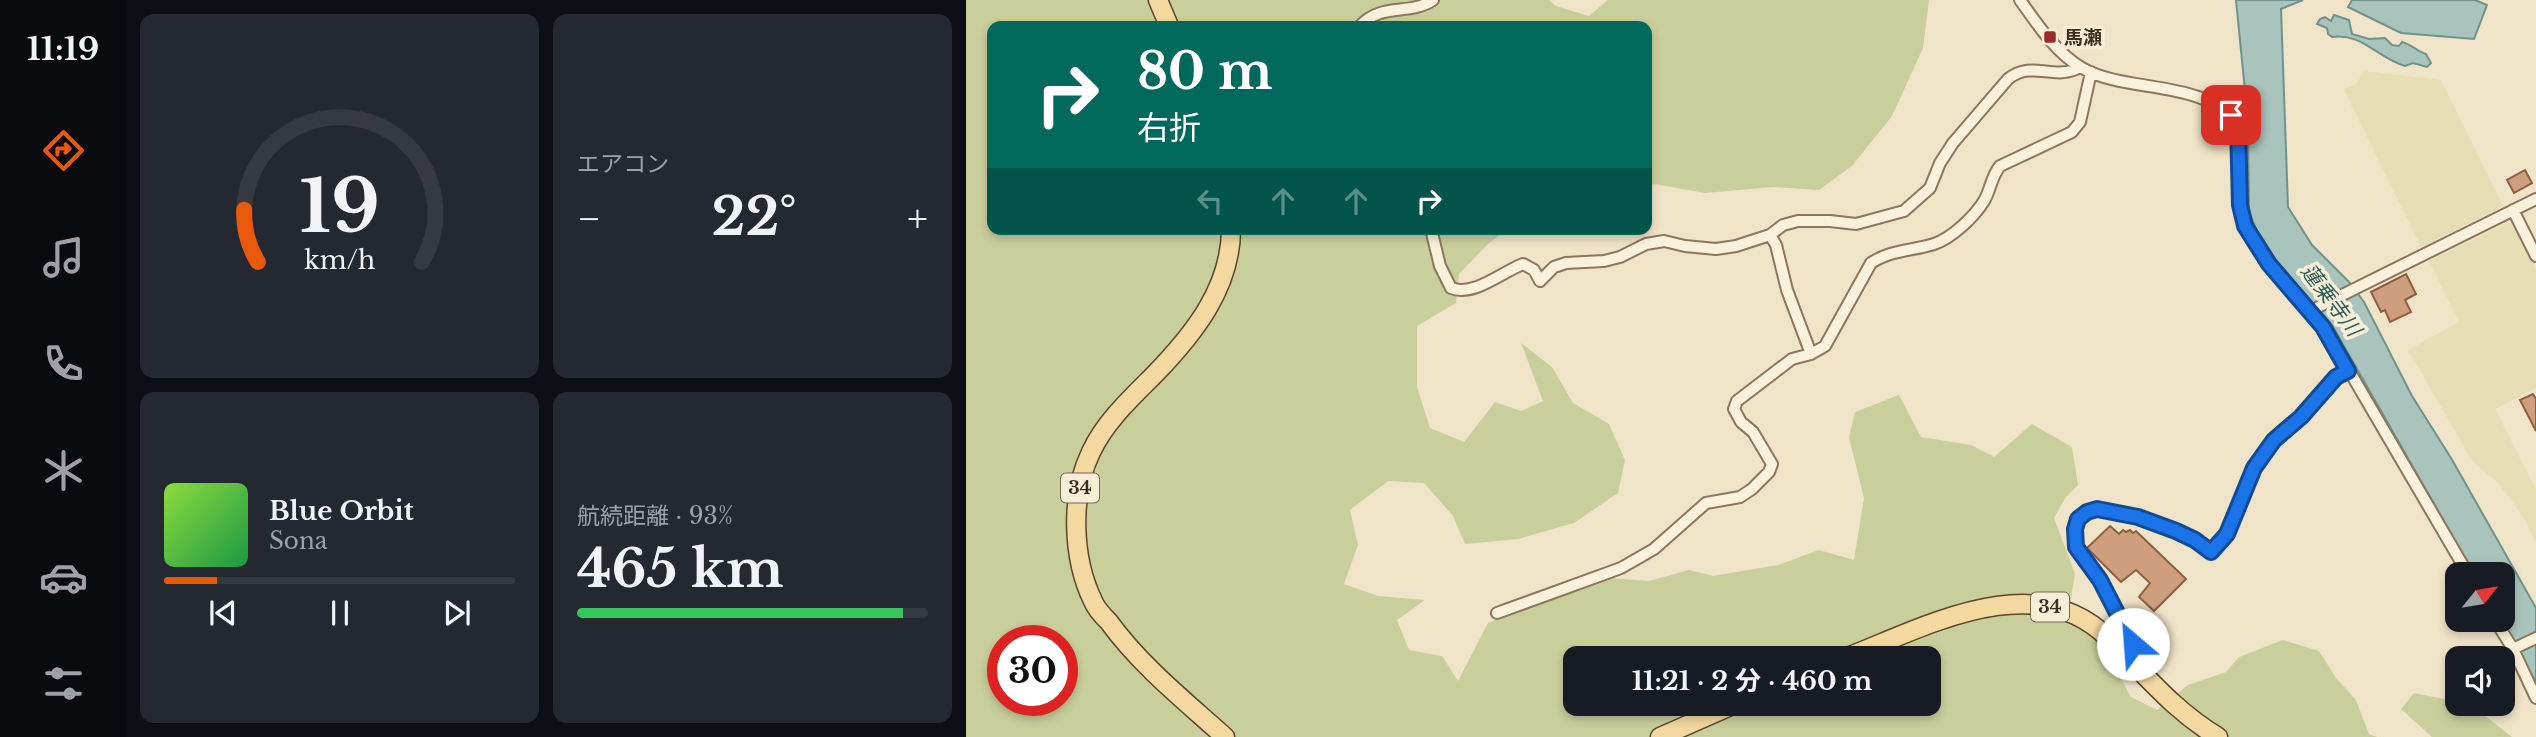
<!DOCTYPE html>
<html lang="ja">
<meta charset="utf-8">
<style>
body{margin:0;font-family:"Libre Baskerville","Noto Sans JP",serif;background:#242831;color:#f1f3f6;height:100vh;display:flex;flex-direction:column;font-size:26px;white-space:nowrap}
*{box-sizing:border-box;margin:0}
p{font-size:23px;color:#9ea1a6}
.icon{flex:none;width:38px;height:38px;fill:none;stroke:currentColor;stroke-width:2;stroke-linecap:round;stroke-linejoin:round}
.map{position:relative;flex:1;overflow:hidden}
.side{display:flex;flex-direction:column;gap:14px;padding:14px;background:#0d0f14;width:840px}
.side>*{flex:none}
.guide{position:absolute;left:21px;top:21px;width:665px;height:214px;border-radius:14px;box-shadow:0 4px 10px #0003;background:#00695c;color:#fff;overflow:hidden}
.needle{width:46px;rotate:60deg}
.controls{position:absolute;left:1479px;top:562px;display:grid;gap:14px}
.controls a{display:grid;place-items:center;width:70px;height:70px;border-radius:14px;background:#171b24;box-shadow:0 4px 10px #0003;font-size:35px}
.speed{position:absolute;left:21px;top:625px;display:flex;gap:14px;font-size:35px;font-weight:700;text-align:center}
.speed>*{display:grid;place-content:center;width:91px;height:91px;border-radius:50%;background:#171b24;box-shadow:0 4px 10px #0003;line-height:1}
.speed .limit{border:10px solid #d22;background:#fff;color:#111}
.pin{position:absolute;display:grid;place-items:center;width:60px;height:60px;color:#fff;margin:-30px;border-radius:14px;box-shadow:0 4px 10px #0006}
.me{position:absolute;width:77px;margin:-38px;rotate:333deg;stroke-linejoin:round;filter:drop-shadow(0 0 5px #0008)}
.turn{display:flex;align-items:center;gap:24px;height:147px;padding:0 35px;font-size:32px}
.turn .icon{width:91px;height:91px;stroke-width:2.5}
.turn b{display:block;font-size:49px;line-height:60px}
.lanes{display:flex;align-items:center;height:66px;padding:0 35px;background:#0003;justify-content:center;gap:35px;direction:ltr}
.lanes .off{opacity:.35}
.big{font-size:52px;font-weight:700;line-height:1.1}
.side .card{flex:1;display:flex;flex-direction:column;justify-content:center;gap:10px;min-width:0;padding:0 24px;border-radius:14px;background:#242831}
.side .dial{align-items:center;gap:0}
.dial svg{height:182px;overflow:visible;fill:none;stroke:#363941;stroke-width:7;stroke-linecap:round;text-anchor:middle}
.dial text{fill:#f1f3f6;stroke:none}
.song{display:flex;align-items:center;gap:21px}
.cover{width:84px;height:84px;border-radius:10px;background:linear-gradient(135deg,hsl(90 70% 55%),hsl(140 70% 35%))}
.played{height:7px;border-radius:4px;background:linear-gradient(90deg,#ea580c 15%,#363941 15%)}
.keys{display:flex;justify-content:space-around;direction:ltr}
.heat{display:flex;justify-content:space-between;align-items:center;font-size:38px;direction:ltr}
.charge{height:10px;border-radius:5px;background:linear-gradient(90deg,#34c759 93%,#363941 0)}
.side .tiles{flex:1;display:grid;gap:14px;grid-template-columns:repeat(2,1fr)}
.trip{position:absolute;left:597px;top:646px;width:378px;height:70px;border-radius:14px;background:#171b24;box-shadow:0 4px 10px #0003;font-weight:700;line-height:70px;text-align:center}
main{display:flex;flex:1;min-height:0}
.tab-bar{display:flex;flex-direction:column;width:126px;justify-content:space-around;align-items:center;background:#090b0e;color:#9ea1a6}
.tab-bar .icon{width:49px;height:49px}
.tab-bar .active{color:#ea580c}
.tab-bar b{font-size:32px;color:#f1f3f6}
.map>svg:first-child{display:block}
.farmland{fill:#e6deb5}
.green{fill:#c9cf9b;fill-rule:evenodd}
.water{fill:#a9c4bc;stroke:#6f938a;stroke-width:2}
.building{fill:#cf9f7d;stroke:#8d5f41;stroke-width:2}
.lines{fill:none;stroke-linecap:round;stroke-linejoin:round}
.minor-casing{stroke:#8d765c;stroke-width:14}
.primary-casing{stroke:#5b4430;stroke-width:21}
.minor{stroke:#faf1dc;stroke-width:10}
.primary{stroke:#f3d9a0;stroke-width:18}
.route-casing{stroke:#114b97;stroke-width:18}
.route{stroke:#1a73e8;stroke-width:12}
.poi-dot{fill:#9e2a2b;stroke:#f7eed8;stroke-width:2.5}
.labels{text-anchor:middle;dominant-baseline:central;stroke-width:7;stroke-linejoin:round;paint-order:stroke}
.shield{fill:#f7eed8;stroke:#756857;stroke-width:2}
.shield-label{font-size:18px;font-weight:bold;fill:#3d2e20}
.poi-label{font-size:19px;font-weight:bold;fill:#3d2e20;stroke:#f7eed8;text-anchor:start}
.water-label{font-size:21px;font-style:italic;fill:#2f5d5a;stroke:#f7eed8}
</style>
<main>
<nav class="tab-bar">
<b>11:19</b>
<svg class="icon active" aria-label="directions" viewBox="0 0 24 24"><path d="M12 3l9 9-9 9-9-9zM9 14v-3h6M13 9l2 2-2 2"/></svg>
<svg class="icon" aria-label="music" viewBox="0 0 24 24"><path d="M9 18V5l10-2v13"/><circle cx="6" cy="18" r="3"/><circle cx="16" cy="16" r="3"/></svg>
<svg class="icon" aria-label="phone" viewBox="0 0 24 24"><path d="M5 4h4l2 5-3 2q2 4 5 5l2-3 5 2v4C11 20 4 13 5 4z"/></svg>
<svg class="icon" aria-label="climate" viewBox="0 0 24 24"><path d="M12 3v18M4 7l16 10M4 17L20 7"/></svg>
<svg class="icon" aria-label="car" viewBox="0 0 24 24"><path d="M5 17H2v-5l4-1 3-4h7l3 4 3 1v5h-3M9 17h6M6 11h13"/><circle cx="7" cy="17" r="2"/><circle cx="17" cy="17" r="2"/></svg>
<svg class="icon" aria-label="filters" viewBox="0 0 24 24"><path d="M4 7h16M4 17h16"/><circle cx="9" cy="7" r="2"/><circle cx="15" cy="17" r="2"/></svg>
</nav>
<section class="side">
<div class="tiles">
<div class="card dial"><svg viewBox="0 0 100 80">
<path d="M14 69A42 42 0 1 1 86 69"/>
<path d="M14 69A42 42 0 0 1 8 46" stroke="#ea580c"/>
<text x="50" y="56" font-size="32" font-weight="700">19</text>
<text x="50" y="72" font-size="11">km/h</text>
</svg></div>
<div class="card"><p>エアコン</p>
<div class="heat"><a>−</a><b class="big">22°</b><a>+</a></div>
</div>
<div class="card">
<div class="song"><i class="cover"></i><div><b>Blue Orbit</b><p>Sona</p></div></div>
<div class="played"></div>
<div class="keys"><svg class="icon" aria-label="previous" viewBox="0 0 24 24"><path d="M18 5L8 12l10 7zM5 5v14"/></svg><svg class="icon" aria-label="pause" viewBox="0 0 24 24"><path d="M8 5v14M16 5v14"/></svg><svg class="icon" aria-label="next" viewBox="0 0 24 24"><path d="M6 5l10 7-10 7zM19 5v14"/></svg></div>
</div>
<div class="card"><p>航続距離 · 93%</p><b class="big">465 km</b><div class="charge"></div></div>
</div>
</section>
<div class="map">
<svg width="1570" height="737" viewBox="0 0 1570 737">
<rect width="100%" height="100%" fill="#f0e4c8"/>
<path class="farmland" d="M1398 71 1475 80 1537 206 1455 247 1378 90 1391 83Z
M1546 221 1570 270V388L1529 409 1570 490V543L1560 522 1544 498 1531 482 1507 462 1442 350 1493 322 1463 261Z"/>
<path class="green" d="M0 0H583L590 6 623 16 642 0H963L957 48 926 116 886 166 853 190 808 187 739 193 688 184 681 187V26H26V229H541L521 245 493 274 490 303 451 326V387L464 428 498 442 529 402 555 411 577 401 555 343 586 367 607 403 643 424 659 460 652 493 608 523 552 539 499 544 487 516 458 483 422 481 384 510 392 545 378 584 412 596 459 600 431 620 443 650 476 656 492 681 522 623 630 577 683 581 723 570 747 576 812 565 853 550 888 560 898 498 883 437 889 412 933 395 955 437 1005 445 1028 457 1066 424 1106 447 1112 485 1100 497 1088 518 1109 574 1101 622 1135 642 1165 697 1191 710 1222 685 1260 672 1273 657 1317 640 1353 651 1370 678 1390 700 1403 734 1411 737H0ZM37 640H96V700H37ZM609 658H962V704H609Z
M1448 693 1504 704 1546 737H1466L1435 709Z"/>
<path class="water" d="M1270 0H1337L1315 9 1322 207 1346 245 1383 282 1398 302 1446 396 1485 458 1570 608V682L1534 620H1536V574H1508L1366 325 1308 259 1292 234 1283 211 1282 121Z
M1386 0H1509L1521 5 1508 39 1435 33 1382 7Z
M1368 15 1383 20 1386 34 1403 39 1419 38 1426 45 1433 46 1436 42C1446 45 1451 51 1460 54L1465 63 1461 67 1447 63 1439 66C1413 59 1395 32 1366 37L1362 34 1361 28 1351 24 1354 19 1359 17 1365 21Z"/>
<path class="building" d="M1559 170 1566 183 1548 193 1541 180Z
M1440 274 1450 294 1439 300 1445 312 1424 322 1419 310 1415 312 1405 292Z
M1567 394 1570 399V431L1554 400Z
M1144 526 1153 534 1157 530 1160 532 1164 530 1167 533 1170 531 1220 579 1188 611 1173 597 1184 583 1170 570 1155 582 1121 548Z"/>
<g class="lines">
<defs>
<path id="minor" d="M1054 0C1072 25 1089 52 1116 68 1162 94 1238 78 1272 125L1274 205 1279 226 1303 264 1357 326 1502 574
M394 26C416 2 443 16 467 0
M1547 210 1570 256
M465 229 474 266 485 288C508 297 536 272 557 264L568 270 574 281 588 267 600 263 638 261 654 257 680 244 698 241 719 246 750 249 770 246 804 235 817 225 832 221H864L890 224 938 211 964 188 974 163 987 143 1042 79C1067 59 1088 82 1114 67
M804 235 810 245 821 290 845 354
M1346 312 1354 306 1570 199
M531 613 655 568 688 549 740 503 774 497 786 489 803 472 806 464 787 432 775 422 768 409 771 401 826 359 845 354 859 346 905 263C924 250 946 251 968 244 986 238 1008 217 1018 201 1025 189 1025 177 1034 166L1106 132 1114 122 1125 72
M1529 620 1547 649 1570 698
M1547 649 1570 638
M1173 671 1176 662C1163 635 1150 606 1135 580 1128 569 1113 558 1110 546 1105 530 1112 510 1131 509 1151 508 1209 529 1228 540 1234 543 1239 548 1245 552L1261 534 1288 468 1308 440 1335 417 1370 377 1382 371"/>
<path id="primary" d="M192 0 203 26
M879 658C957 628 1069 565 1142 638 1179 674 1207 710 1252 737
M259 737C219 701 175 666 143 622 137 616 130 609 127 601 106 558 104 495 125 452 139 422 165 398 188 375 227 335 265 288 265 229
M694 737 769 704"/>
</defs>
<use href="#minor" class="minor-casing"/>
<use href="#primary" class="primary-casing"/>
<use href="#minor" class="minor"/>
<use href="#primary" class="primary"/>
</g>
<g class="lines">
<defs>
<path id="route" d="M1167 644 1134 580 1110 547 1109 529 1112 519 1121 512 1131 509 1172 517 1210 531 1229 540 1245 552 1261 534 1288 468 1308 440 1335 417 1370 377 1382 371 1357 327 1303 264 1279 226 1274 205 1272 125 1265 115"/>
</defs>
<use href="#route" class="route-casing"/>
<use href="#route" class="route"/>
</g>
<rect class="poi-dot" x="1077" y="30" width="14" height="14" rx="3.5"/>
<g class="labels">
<g class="shield">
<rect x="95" y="473.5" width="38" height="29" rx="5"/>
<rect x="1065" y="592.5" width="38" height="29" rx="5"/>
</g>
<g class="shield-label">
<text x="114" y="488">34</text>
<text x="1084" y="607">34</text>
</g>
<g class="poi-label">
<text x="1098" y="37">馬瀬</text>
</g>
<g class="water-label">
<text transform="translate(1365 300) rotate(53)">蓮乗寺川</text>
</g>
</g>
</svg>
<div class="controls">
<a><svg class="needle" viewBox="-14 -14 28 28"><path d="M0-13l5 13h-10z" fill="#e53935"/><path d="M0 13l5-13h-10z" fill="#9ea1a6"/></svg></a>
<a><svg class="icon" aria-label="sound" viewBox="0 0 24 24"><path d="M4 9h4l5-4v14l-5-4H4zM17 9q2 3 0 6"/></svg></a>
</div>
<div class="speed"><div class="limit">30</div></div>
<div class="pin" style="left:1265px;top:115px;background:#d93025"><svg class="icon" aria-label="arrive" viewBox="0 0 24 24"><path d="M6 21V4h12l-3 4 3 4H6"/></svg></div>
<svg class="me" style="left:1167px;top:644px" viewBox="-20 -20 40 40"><circle r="19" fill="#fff"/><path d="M0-13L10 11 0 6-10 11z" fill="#1a73e8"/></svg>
<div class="trip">11:21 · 2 分 · 460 m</div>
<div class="guide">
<div class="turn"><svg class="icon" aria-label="right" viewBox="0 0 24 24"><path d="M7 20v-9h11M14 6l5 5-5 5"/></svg><div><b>80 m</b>右折</div></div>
<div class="lanes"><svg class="icon off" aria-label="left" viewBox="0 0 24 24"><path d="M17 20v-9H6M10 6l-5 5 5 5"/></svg><svg class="icon off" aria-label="ahead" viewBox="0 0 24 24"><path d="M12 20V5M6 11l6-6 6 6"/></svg><svg class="icon off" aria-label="ahead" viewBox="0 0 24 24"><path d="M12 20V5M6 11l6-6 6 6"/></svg><svg class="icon" aria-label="right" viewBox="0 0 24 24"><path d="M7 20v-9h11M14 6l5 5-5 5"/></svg></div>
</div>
</div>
</main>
